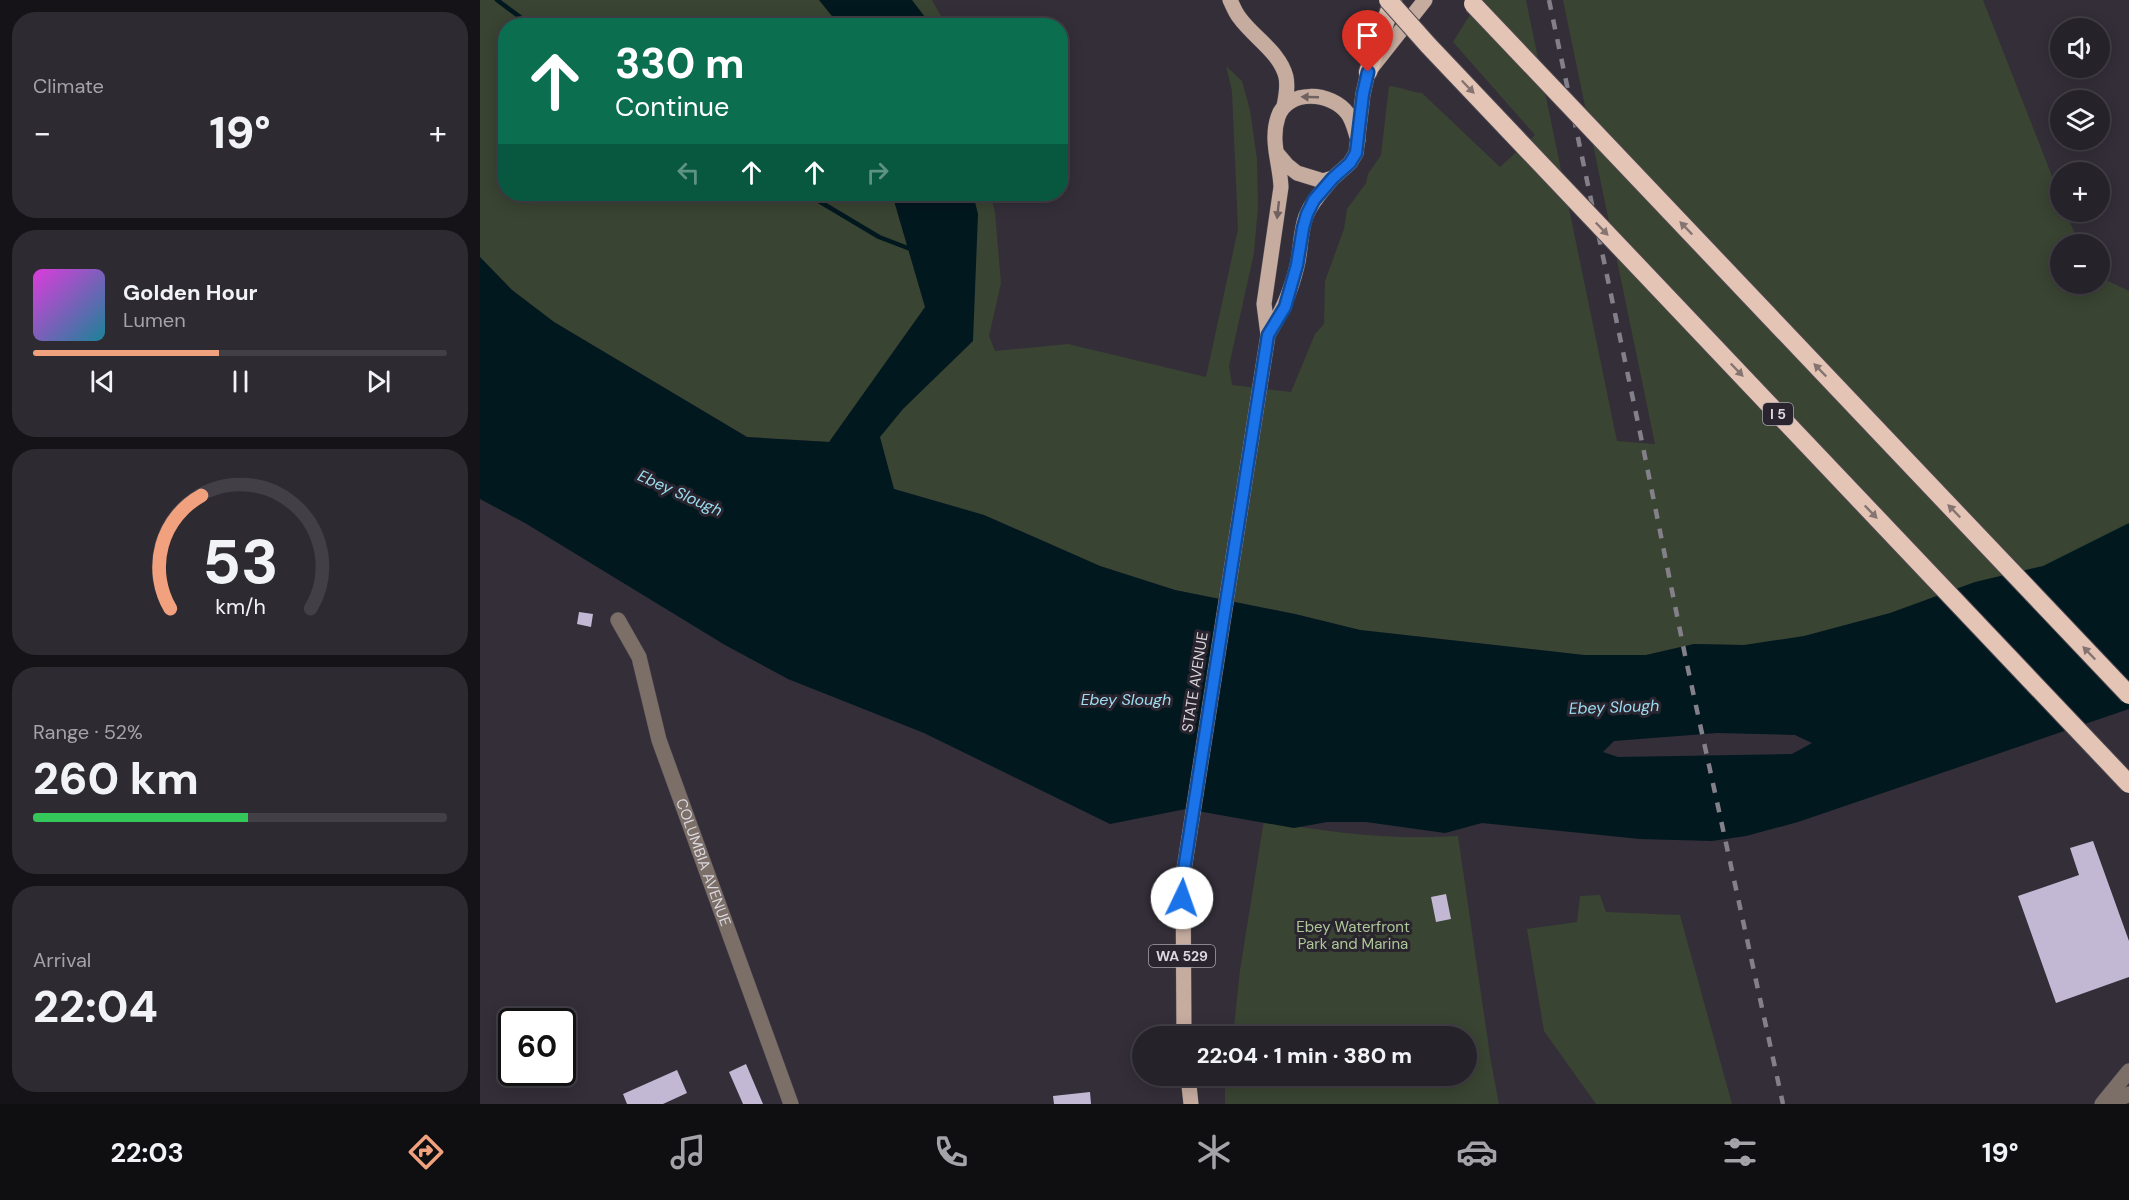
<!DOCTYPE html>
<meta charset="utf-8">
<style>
body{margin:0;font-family:"DM Sans",sans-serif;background:#2e2a32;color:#f1f3f6;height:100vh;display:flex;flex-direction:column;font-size:22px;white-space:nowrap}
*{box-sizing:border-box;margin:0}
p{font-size:20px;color:#a4a4a8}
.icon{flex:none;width:33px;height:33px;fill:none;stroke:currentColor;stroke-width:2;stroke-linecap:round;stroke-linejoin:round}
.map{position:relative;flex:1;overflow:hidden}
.details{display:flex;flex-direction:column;gap:12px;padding:12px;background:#151317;width:480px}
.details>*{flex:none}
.banner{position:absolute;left:18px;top:18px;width:570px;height:183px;border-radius:24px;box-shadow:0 3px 15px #0003,0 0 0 2px #423f47;background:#0b6e4f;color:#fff;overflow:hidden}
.controls{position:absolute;left:1570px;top:18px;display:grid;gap:12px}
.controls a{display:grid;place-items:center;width:60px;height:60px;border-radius:50%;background:#26222a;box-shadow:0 3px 15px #0003,0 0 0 2px #423f47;font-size:30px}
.speed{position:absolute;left:18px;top:1008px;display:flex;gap:12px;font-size:30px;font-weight:700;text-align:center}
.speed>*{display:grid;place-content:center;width:78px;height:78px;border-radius:50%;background:#26222a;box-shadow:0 3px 15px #0003,0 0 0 2px #423f47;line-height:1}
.speed .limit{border:3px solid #111;border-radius:9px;background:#fff;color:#111}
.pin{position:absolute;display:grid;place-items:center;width:51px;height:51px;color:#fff;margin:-62px -26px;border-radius:50% 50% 50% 0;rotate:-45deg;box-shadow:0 0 6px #0007}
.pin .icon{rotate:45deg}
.me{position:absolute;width:66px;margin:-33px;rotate:3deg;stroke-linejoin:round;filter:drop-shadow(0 0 4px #0008)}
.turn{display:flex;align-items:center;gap:21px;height:126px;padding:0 18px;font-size:27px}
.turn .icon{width:78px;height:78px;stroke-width:2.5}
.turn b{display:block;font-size:42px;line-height:51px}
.lanes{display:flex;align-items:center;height:57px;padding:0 18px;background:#0003;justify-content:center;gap:30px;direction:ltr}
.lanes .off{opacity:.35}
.big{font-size:45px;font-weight:800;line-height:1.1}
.details .tile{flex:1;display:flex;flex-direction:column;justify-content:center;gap:9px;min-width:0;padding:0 21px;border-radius:24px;background:#2e2a32}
.details .dial{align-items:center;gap:0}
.dial svg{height:156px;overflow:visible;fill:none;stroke:#423f47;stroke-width:7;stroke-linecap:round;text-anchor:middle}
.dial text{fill:#f1f3f6;stroke:none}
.song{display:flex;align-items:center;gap:18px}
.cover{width:72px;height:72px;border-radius:9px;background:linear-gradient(135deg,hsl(300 70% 55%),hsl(190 70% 35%))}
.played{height:6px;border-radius:3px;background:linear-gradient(90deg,#f1a17d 45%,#423f47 45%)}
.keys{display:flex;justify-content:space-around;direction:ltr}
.heat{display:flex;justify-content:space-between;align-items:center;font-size:33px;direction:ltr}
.charge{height:9px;border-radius:4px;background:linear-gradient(90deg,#34c759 52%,#423f47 0)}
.trip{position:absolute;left:652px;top:1026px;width:345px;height:60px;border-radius:30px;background:#26222a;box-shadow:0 3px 15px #0003,0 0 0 2px #423f47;font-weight:800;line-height:60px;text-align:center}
.dock{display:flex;height:96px;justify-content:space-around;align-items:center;background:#0f0e11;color:#a4a4a8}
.dock .icon{width:42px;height:42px}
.dock .selected{color:#f1a17d}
.dock b{font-size:27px;color:#f1f3f6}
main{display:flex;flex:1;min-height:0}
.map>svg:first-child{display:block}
.green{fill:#3a4432}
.water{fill:#02181f}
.pier{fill:#332e38}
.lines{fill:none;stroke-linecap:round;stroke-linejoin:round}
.stream{stroke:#02181f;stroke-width:4.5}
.building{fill:#c3b8d4}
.minor-casing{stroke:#4e4953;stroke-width:16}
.major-casing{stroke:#4e4953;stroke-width:16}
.highway-casing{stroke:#4e4953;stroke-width:20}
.minor{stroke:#7b6f68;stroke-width:15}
.major{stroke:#c6ac9f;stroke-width:15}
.highway{stroke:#e3c4b5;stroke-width:18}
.rail{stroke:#848089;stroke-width:4.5;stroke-dasharray:10 10;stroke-linecap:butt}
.highway-bridge-casing{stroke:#4e4953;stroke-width:20;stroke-linecap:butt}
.highway-bridge{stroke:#e3c4b5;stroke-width:18}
.oneway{fill:#867472}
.oneway2{fill:#706161}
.route-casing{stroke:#114b97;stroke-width:15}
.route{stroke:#1a73e8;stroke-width:10}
.labels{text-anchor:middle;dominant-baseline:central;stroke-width:6;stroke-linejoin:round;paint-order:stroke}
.shield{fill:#29242e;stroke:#a6a2aa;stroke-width:1.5}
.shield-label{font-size:14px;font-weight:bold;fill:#dbd8df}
.street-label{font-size:15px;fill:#dbd8df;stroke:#29242e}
.park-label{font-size:15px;fill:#aec898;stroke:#29242e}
.water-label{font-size:16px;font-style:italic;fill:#9ddef2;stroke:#29242e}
</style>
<main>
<section class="details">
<div class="tile"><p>Climate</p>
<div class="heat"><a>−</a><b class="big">19°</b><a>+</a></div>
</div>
<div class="tile">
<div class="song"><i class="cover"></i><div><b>Golden Hour</b><p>Lumen</p></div></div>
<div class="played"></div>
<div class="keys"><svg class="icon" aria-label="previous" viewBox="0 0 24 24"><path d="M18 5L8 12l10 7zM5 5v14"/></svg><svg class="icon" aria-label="pause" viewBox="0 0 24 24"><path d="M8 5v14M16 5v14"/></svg><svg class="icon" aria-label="next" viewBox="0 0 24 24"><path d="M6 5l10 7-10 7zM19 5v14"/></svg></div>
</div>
<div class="tile dial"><svg viewBox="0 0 100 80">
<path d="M14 69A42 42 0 1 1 86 69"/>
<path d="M14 69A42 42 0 0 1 30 11" stroke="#f1a17d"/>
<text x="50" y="56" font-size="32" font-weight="700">53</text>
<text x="50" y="72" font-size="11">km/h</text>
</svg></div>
<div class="tile"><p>Range · 52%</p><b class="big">260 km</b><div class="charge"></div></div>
<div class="tile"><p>Arrival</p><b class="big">22:04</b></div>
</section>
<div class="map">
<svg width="1649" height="1104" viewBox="0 0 1649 1104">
<rect width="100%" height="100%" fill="#332e38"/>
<path class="green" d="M0 0H452L466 25 26 26V194H510L515 212 521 283 509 336 515 351 588 344 726 377 758 229 752 91 746 66 762 81 770 110 777 159 778 206 774 253 749 366 752 385 811 392 835 334 844 324 845 281 864 229 867 209 886 183 888 174 901 155 909 86C921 87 930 92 942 93L1020 167 1055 135 973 42 999 0H1046L1137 441 1175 444 1083 0H1503L1581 199V212H1586L1599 244H1581V284H1620V277L1649 291V544L1359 639 1264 645 1214 644 1166 655H1104L880 630 815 614 695 590 620 566 504 515 414 489 349 442 267 437 74 322 32 290 0 257Z
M784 820C848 833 912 840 978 836L1011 1062 1019 1104H745V1076H987V1036H753L760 970Z
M1120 895 1126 912 1200 915 1252 1104H1116L1064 1031 1047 929 1097 922 1100 896Z"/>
<path class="water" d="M339 0H432L451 25H359Z
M412 194H493L498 214 493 341 423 409 400 437 414 489 504 515 620 566 695 590 815 614 880 630 1104 655H1166L1214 644 1264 645 1324 636 1410 613 1495 582 1563 566 1649 523V709L1318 822 1266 836 1232 841 1160 839 1002 823 965 833 886 822H847L814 828 706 809 630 824 444 733 308 679 245 645 45 523 0 499V257L32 290 74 322 267 437 349 442 445 307Z"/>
<path class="pier" d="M1237 733 1315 735 1332 743 1312 754 1138 757 1123 752 1134 741Z"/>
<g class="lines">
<path class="stream" d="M17 0 52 26
M327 194 399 237 433 250"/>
</g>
<path class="building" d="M99 612 113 614 111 627 97 624Z
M1613 841 1649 941V977L1576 1003 1538 896 1599 875 1590 848Z
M966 894 971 919 956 922 951 897Z
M266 1064 283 1104H263L249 1072Z
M197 1070 207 1093 183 1104H147L143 1094Z
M610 1092 611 1104H574L573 1096Z"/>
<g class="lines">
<defs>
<g id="minor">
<path id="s1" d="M138 620 159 657 179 740 311 1104"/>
<path d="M1622 1104 1649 1071"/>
<path d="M1629 1104 1649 1094"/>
</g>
<path id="major" d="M750 0C753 6 755 12 759 17 773 37 800 52 806 77 808 87 806 96 804 106
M796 152 807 165 817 173 843 181 853 178 870 163 876 153 883 94 888 72 945 0
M788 335C802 311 810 294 817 266 821 250 820 232 826 216 832 201 843 190 853 178
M704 1036 703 876 788 335 784 304 801 187C800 163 790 141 798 117 807 89 852 91 868 114 873 121 875 131 878 140
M708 1076 711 1104"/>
<path id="highway" d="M888 72 913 0"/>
</defs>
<use href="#minor" class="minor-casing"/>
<use href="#major" class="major-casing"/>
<use href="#highway" class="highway-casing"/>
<use href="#minor" class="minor"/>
<use href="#major" class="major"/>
<use href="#highway" class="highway"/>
<path class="rail" d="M1069 0 1162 442 1206 660 1303 1104"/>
<defs>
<path id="highway-bridge" d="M908 0 948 45 1649 784
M993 4 1649 695"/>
</defs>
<use href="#highway-bridge" class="highway-bridge-casing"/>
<use href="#highway-bridge" class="highway-bridge"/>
</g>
<defs><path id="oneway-solid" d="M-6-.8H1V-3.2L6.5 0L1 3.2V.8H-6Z" transform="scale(1.5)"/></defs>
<g class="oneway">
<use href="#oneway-solid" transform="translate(988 87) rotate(46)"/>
<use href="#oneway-solid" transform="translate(1206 228) rotate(-134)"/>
<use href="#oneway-solid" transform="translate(1122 229) rotate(46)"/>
<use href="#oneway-solid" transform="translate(1257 370) rotate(46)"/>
<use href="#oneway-solid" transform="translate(1340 370) rotate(-134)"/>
<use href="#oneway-solid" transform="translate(1474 511) rotate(-134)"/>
<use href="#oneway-solid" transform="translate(1391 512) rotate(46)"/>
<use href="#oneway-solid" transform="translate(1609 653) rotate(-134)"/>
</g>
<g class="oneway2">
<use href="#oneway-solid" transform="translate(830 97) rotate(-178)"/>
<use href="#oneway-solid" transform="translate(798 210) rotate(96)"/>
</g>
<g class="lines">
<defs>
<path id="route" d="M702 898 703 876 788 335 805 307 817 265 823 228 827 214 834 200 853 178 870 163 876 153 883 94 888 72"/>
</defs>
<use href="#route" class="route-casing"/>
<use href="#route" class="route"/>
</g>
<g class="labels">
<g class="shield">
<rect x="1283" y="403" width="30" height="22" rx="4.5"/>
<rect x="669" y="945" width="66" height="22" rx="4.5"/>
</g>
<g class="shield-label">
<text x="1298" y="414">I 5</text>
<text x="702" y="956">WA 529</text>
</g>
<g class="street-label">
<text transform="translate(715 682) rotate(-81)">STATE AVENUE</text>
<text stroke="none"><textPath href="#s1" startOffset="258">COLUMBIA AVENUE</textPath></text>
</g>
<g class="park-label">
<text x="873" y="927">Ebey Waterfront<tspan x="873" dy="17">Park and Marina</tspan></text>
</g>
<g class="water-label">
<text transform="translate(200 493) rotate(24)">Ebey Slough</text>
<text x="646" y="699">Ebey Slough</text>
<text transform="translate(1134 707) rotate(-2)">Ebey Slough</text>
</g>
</g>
</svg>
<div class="controls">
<a><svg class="icon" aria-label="sound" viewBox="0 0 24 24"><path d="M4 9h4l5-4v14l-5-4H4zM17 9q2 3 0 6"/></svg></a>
<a><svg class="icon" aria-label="layers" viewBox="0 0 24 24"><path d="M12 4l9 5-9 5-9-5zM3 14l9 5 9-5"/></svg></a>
<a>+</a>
<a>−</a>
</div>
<div class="speed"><div class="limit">60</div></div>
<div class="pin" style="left:888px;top:72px;background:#d93025"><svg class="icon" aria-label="arrive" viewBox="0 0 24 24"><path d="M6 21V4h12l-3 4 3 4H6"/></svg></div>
<svg class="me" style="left:702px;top:898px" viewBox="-20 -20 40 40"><circle r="19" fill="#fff"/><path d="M0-13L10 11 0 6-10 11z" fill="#1a73e8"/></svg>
<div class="trip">22:04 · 1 min · 380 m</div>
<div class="banner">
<div class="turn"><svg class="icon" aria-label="ahead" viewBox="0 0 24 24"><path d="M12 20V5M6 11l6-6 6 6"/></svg><div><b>330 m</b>Continue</div></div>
<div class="lanes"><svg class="icon off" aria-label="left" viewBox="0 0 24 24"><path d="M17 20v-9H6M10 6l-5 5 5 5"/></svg><svg class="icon" aria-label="ahead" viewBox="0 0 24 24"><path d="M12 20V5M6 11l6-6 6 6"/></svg><svg class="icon" aria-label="ahead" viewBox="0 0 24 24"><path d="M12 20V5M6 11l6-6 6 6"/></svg><svg class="icon off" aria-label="right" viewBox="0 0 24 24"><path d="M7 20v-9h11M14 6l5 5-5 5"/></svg></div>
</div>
</div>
</main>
<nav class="dock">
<b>22:03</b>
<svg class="icon selected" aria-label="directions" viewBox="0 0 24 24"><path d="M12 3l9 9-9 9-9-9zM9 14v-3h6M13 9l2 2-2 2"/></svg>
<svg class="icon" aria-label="music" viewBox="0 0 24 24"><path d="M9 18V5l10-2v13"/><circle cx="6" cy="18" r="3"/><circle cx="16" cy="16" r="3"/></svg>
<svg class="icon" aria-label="phone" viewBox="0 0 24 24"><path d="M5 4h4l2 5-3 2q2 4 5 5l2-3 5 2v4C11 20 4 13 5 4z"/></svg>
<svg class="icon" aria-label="climate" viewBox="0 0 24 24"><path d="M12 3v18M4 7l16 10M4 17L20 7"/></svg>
<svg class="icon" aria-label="car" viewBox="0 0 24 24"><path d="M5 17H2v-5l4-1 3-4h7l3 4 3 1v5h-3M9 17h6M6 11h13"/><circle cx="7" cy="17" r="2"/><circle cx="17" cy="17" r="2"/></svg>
<svg class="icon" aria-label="filters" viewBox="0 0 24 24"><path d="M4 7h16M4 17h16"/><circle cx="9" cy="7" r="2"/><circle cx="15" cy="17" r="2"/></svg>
<b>19°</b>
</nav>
